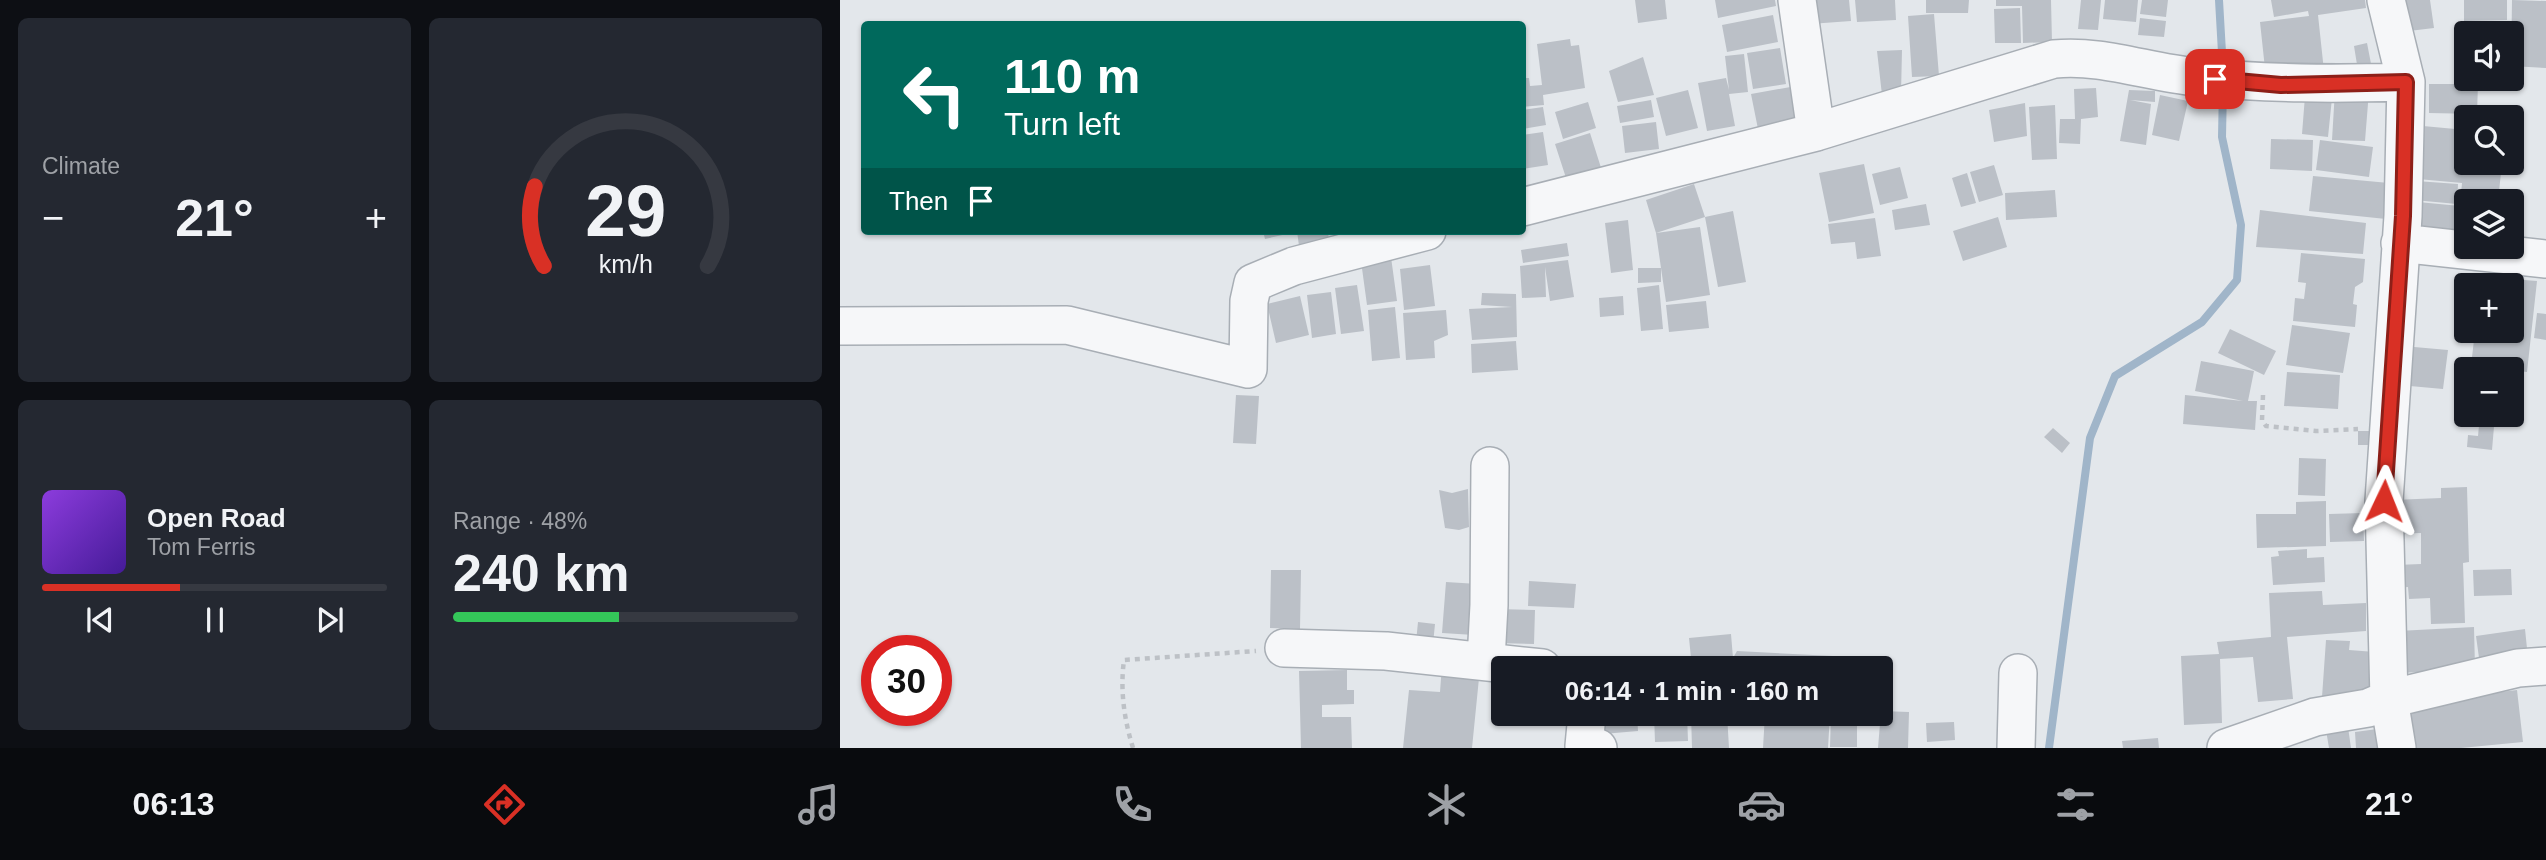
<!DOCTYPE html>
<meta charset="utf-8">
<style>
body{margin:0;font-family:Helvetica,sans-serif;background:#242831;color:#f1f3f6;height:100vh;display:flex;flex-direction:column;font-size:26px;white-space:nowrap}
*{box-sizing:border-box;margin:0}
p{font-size:23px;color:#9ea1a6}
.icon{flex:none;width:38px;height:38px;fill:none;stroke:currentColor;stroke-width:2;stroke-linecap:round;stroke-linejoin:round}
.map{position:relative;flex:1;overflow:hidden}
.drawer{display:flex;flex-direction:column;gap:18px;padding:18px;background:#0d0f14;width:840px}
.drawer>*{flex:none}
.guide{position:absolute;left:21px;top:21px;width:665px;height:214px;border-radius:7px;box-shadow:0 2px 5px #0004;background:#00695c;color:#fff;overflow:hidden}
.controls{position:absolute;left:1614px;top:21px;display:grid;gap:14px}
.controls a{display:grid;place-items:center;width:70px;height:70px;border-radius:7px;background:#171b24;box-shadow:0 2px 5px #0004;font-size:35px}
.speed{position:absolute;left:21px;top:635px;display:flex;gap:14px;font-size:35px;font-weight:700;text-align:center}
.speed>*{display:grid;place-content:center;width:91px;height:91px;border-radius:50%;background:#171b24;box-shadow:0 2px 5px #0004;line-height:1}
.speed .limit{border:10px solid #d22;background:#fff;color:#111}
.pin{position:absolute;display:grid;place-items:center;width:60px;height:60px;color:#fff;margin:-30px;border-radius:14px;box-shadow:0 4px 10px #0006}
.me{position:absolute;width:77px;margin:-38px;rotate:2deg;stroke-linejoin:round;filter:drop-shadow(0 0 5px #0008)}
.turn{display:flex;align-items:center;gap:24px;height:147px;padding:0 28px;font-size:32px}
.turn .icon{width:91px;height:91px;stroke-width:2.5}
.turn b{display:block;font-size:49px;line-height:60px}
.then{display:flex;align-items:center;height:66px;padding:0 28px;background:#0003;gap:14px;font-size:26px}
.big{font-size:52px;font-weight:700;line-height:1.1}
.drawer .tile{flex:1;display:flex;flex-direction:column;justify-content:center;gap:10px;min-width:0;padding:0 24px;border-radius:10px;background:#242831}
.drawer .dial{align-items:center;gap:0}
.dial svg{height:182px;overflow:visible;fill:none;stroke:#363941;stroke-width:7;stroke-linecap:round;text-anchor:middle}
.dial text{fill:#f1f3f6;stroke:none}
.song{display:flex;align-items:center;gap:21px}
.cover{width:84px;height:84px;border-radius:10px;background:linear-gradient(135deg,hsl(270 70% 55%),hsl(260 70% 35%))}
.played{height:7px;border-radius:4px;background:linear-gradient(90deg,#d93025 40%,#363941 40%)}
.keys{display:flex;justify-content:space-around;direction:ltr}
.heat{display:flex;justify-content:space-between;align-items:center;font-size:38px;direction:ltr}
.charge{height:10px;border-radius:5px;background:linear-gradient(90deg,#34c759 48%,#363941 0)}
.drawer .tiles{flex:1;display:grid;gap:18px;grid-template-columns:repeat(2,1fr)}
.trip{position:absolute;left:651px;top:656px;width:402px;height:70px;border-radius:7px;background:#171b24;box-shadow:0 2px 5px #0004;font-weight:700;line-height:70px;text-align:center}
.tabs{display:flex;height:112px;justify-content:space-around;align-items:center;background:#090b0e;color:#9ea1a6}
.tabs .icon{width:49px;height:49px}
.tabs .current{color:#d93025}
.tabs b{font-size:32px;color:#f1f3f6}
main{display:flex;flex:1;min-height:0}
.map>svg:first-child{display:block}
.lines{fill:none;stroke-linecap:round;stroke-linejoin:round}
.stream{stroke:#a0b5c9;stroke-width:8}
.building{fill:#bbc0c7}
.minor-casing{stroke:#a8aeb5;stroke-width:40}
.path{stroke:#bdc1c6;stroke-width:4.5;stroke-dasharray:5 5;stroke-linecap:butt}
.minor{stroke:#f6f7f9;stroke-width:37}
.route-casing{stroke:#8d1f18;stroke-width:18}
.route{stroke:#d93025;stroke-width:12}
</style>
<main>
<section class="drawer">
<div class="tiles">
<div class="tile"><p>Climate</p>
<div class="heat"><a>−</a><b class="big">21°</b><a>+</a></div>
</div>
<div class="tile dial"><svg viewBox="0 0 100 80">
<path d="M14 69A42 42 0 1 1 86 69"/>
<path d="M14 69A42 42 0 0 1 10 34" stroke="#d93025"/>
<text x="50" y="56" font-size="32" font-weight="700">29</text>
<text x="50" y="72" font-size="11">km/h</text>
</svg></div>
<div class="tile">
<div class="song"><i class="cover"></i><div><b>Open Road</b><p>Tom Ferris</p></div></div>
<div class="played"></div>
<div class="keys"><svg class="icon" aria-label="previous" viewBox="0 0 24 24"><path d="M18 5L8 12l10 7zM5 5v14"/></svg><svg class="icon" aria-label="pause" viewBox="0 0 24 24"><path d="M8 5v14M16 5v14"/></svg><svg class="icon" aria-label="next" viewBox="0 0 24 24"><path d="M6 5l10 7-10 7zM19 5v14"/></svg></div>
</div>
<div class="tile"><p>Range · 48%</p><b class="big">240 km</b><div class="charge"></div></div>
</div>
</section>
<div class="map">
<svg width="1706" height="748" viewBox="0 0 1706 748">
<rect width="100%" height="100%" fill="#e3e7eb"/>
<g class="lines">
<path class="stream" d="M1379 0 1383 70
M1209 748 1250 438 1275 376 1362 322 1397 280 1401 225 1382 137 1383 87"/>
</g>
<path class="building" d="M795 0H825L827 19 798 23Z
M875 0H935L936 6 878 18Z
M969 0H1009L1011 21 970 24Z
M1015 0H1055L1056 20 1017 22Z
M1086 0H1129L1128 13H1086Z
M1156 0H1211L1212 42 1183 43 1182 6H1156Z
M1241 0H1261L1258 30 1238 29Z
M1265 0H1298L1296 22 1263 19Z
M1302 0H1328L1326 17 1300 14Z
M1431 0H1525L1526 8 1478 15 1484 71 1426 78 1420 22 1469 16 1468 11 1434 17Z
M1564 0H1590L1594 28 1569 31Z
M1624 0H1667V20L1624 21Z
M1672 0 1706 1V68L1671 66Z
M1180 8 1181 43H1155L1154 9Z
M1094 14 1099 76 1072 77 1068 16Z
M933 15 938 42 887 52 882 25Z
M1300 18 1326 21 1324 37 1298 35Z
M730 39 731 46 739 45 745 88 703 95 704 105 682 107V78H689L690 86 702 85 697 44Z
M1527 43 1533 74 1519 77 1514 46Z
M940 48 946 84 913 89 907 53Z
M1062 50 1061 94 1042 95 1037 51Z
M904 54 908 92 889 94 895 126 867 131 858 83 886 78 889 90 885 56Z
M803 57 814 95 778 102 769 71Z
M1589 84H1638L1637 114 1589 113Z
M956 86 963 126 919 134 911 94Z
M1256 88 1258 117 1241 119 1240 144 1219 143 1220 119H1235L1234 89Z
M848 90 858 128 826 136 816 98Z
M1289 90 1315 91V102L1290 100 1311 104 1306 145 1280 141Z
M1495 90 1529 91 1525 141 1492 140Z
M1320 95 1348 101 1339 141 1312 135Z
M1465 96 1492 98 1488 137 1462 134Z
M811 100 814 117 780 123 777 106Z
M748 102 756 128 723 139 715 112Z
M1185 103 1187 136 1154 142 1149 110Z
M1215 105 1217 159 1192 160 1189 107Z
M703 107 706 125 682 129V110Z
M816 122 819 149 785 153 782 126Z
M1583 126 1626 130V163H1662L1658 201H1626V219H1618L1613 234 1575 230 1578 202 1620 206 1622 183 1578 179Z
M703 132 708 165 682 169V135Z
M750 133 763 174 728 184 715 144Z
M1431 139 1473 140 1472 171 1430 169Z
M1480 140 1533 147 1529 177 1476 170Z
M1024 164 1034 213 989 222 979 173Z
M1154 165 1163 195 1139 202 1130 172Z
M1060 167 1068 198 1040 205 1032 174Z
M1127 173 1136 203 1121 207 1112 178Z
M1473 176 1549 183 1546 219 1469 211Z
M1576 181 1618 184 1617 204 1574 200Z
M854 184 865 217 893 211 906 282 878 287 865 217 816 233 806 200Z
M1215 190 1217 217 1166 220 1165 193Z
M1086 204 1090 225 1055 230 1052 210Z
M1420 210 1526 223 1523 254 1416 247Z
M1158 217 1167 247 1123 261 1113 231Z
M1035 218 1041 256 1017 259 1015 242 991 244 988 224Z
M788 220 793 270 771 273 765 223Z
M860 227 870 295 826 302 821 268V282L798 283V268H821L816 233Z
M423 231H456V232L425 239Z
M457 231H488L489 241 459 246Z
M727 243 729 256 683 263 681 250Z
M1461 253 1525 259 1523 282 1515 287 1513 304 1517 305 1515 327 1453 321 1455 298 1464 299 1466 283 1458 282Z
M551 257 557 301 527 305 521 261Z
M728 260 734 297 710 301 705 267 706 297 682 298 680 266Z
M590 265 595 306 564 310 560 269Z
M1646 277 1697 281 1687 372 1631 366 1635 331H1671V285H1645Z
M517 285 524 331 501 334 495 288Z
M819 285 823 329 801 331 797 288Z
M491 292 496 334 472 338 467 295Z
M642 293 676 294 677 337 632 340 629 309 672 307 641 305Z
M460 296 469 335 436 343 427 304Z
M783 296 784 315 760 317 759 298Z
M866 301 869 328 829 332 826 305Z
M555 307 560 358 532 361 528 310Z
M606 310 608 335 594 341 595 358 566 360 563 313Z
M1697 313 1706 314V340L1694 338Z
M1452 325 1510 333 1503 373 1446 365Z
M1390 329 1436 351 1424 375 1378 353Z
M676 341 678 370 632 373 631 344Z
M1563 346 1608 350 1603 389 1559 385Z
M1361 361 1414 371 1408 401H1417L1415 430 1343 424 1345 395 1403 401 1355 391Z
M1447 372 1500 375 1498 409 1444 406Z
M1671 374 1684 376 1681 403H1671Z
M396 395 419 396 416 444 393 443Z
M1640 415H1655L1652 450 1627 447 1628 435 1638 436Z
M1213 428 1230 443 1222 453 1204 437Z
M1518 431H1535V445H1518Z
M1459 458 1486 459 1485 496 1458 495Z
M1627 487 1629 562 1623 563 1625 623 1591 624 1590 598 1569 599 1568 587 1556 588V565L1581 564V533L1554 534 1553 500 1601 498V488Z
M628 489 629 527 619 530 605 528 599 490 612 493Z
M1486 501V546L1417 548 1416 514H1456V502Z
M1523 513 1524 541 1490 542 1489 514Z
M1467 549V558L1484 557 1485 582 1433 585 1431 557 1439 556 1438 551Z
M1671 569 1672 595 1634 596 1633 570Z
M431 570H461L460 629 430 628Z
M689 581 736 584 734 608 688 606Z
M606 582 638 584 634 635 602 633Z
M1482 591 1483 605 1526 603V631L1447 637 1453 699 1418 702 1413 657 1380 659 1382 723 1344 725 1341 656 1379 654 1377 642 1431 637 1429 593Z
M656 609 695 610 694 644 655 643Z
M578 622 595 624 593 644 576 642Z
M1634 627 1635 669 1560 673 1558 631Z
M1685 629 1688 658 1640 665 1636 636Z
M891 634 893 658 897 651 993 656V668H852L849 638Z
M1486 640 1510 641 1509 650 1535 652 1531 703 1482 697Z
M792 663 793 668H763V665Z
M602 665 640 668 632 748H563L569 690 600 692Z
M507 670V690H514V704L482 705V717H511L512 748H461L459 671Z
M1677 690 1683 742 1621 748H1567L1562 708 1613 703 1612 698Z
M1041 711 1069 712 1068 748H1038Z
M762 714H797L798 731 763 734Z
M814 714H847L848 741 815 742Z
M851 714H887L889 748H852Z
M925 714H990L988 748H923Z
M991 714H1017V747H990Z
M1114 722 1115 740 1087 742 1086 723Z
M1508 727 1511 748H1489L1486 730Z
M1545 728 1547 748H1516L1515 732Z
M1318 738 1319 748H1283L1282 741Z"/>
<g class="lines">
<defs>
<path id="minor" d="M957 0 976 132
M1546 0 1566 82 1563 216 1544 501 1549 699 1557 748
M682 207 976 132 1214 59C1263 54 1309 73 1357 77 1429 84 1494 84 1566 82
M1560 243 1706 259
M0 326 227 325 408 369 409 301 413 283 454 266 587 231
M444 648 546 651 702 668
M646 660 649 605 650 466
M747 714 744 746 758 748
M1176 748 1178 673
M1386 748 1475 717 1528 708 1549 699 1678 668 1706 666"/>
</defs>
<use href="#minor" class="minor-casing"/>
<path class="path" d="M1423 395 1422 420 1426 426 1476 431 1518 429
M293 748C284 719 280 690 284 660L416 651"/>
<use href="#minor" class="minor"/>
</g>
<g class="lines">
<defs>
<path id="route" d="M1375 79 1441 85 1566 82 1563 216 1544 501"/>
</defs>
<use href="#route" class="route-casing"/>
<use href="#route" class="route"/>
</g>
</svg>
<div class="controls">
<a><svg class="icon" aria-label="sound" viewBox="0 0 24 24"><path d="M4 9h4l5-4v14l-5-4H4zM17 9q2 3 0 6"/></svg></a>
<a><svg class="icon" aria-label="search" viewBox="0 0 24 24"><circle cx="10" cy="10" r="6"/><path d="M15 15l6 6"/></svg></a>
<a><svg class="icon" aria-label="layers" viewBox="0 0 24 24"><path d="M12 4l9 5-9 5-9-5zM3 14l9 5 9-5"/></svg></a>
<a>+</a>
<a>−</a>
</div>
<div class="speed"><div class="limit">30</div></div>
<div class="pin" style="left:1375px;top:79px;background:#d93025"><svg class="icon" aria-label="arrive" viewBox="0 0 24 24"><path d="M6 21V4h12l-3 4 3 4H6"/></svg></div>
<svg class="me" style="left:1544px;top:501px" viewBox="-20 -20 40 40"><path d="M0-17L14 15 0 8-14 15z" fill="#d93025" stroke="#fff" stroke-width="4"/></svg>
<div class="trip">06:14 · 1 min · 160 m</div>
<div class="guide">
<div class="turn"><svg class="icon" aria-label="left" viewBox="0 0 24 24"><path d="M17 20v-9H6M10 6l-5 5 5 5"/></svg><div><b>110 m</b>Turn left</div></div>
<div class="then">Then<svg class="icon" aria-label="arrive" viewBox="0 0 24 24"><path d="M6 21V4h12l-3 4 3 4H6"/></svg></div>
</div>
</div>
</main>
<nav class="tabs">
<b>06:13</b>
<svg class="icon current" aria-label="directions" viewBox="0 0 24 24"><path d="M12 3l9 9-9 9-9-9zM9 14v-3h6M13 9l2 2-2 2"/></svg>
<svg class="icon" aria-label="music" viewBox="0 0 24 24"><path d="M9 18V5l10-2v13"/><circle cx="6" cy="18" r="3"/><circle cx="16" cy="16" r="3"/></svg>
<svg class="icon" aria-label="phone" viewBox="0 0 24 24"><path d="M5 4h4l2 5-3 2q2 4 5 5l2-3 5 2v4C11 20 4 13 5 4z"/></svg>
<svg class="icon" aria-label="climate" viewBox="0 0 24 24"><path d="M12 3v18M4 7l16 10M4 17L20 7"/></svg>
<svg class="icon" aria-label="car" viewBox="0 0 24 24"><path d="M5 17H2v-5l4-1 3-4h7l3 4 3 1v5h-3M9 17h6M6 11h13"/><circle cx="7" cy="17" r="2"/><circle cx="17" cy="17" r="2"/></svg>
<svg class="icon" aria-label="filters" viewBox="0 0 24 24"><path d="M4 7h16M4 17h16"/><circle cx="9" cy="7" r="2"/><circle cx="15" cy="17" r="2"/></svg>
<b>21°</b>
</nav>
